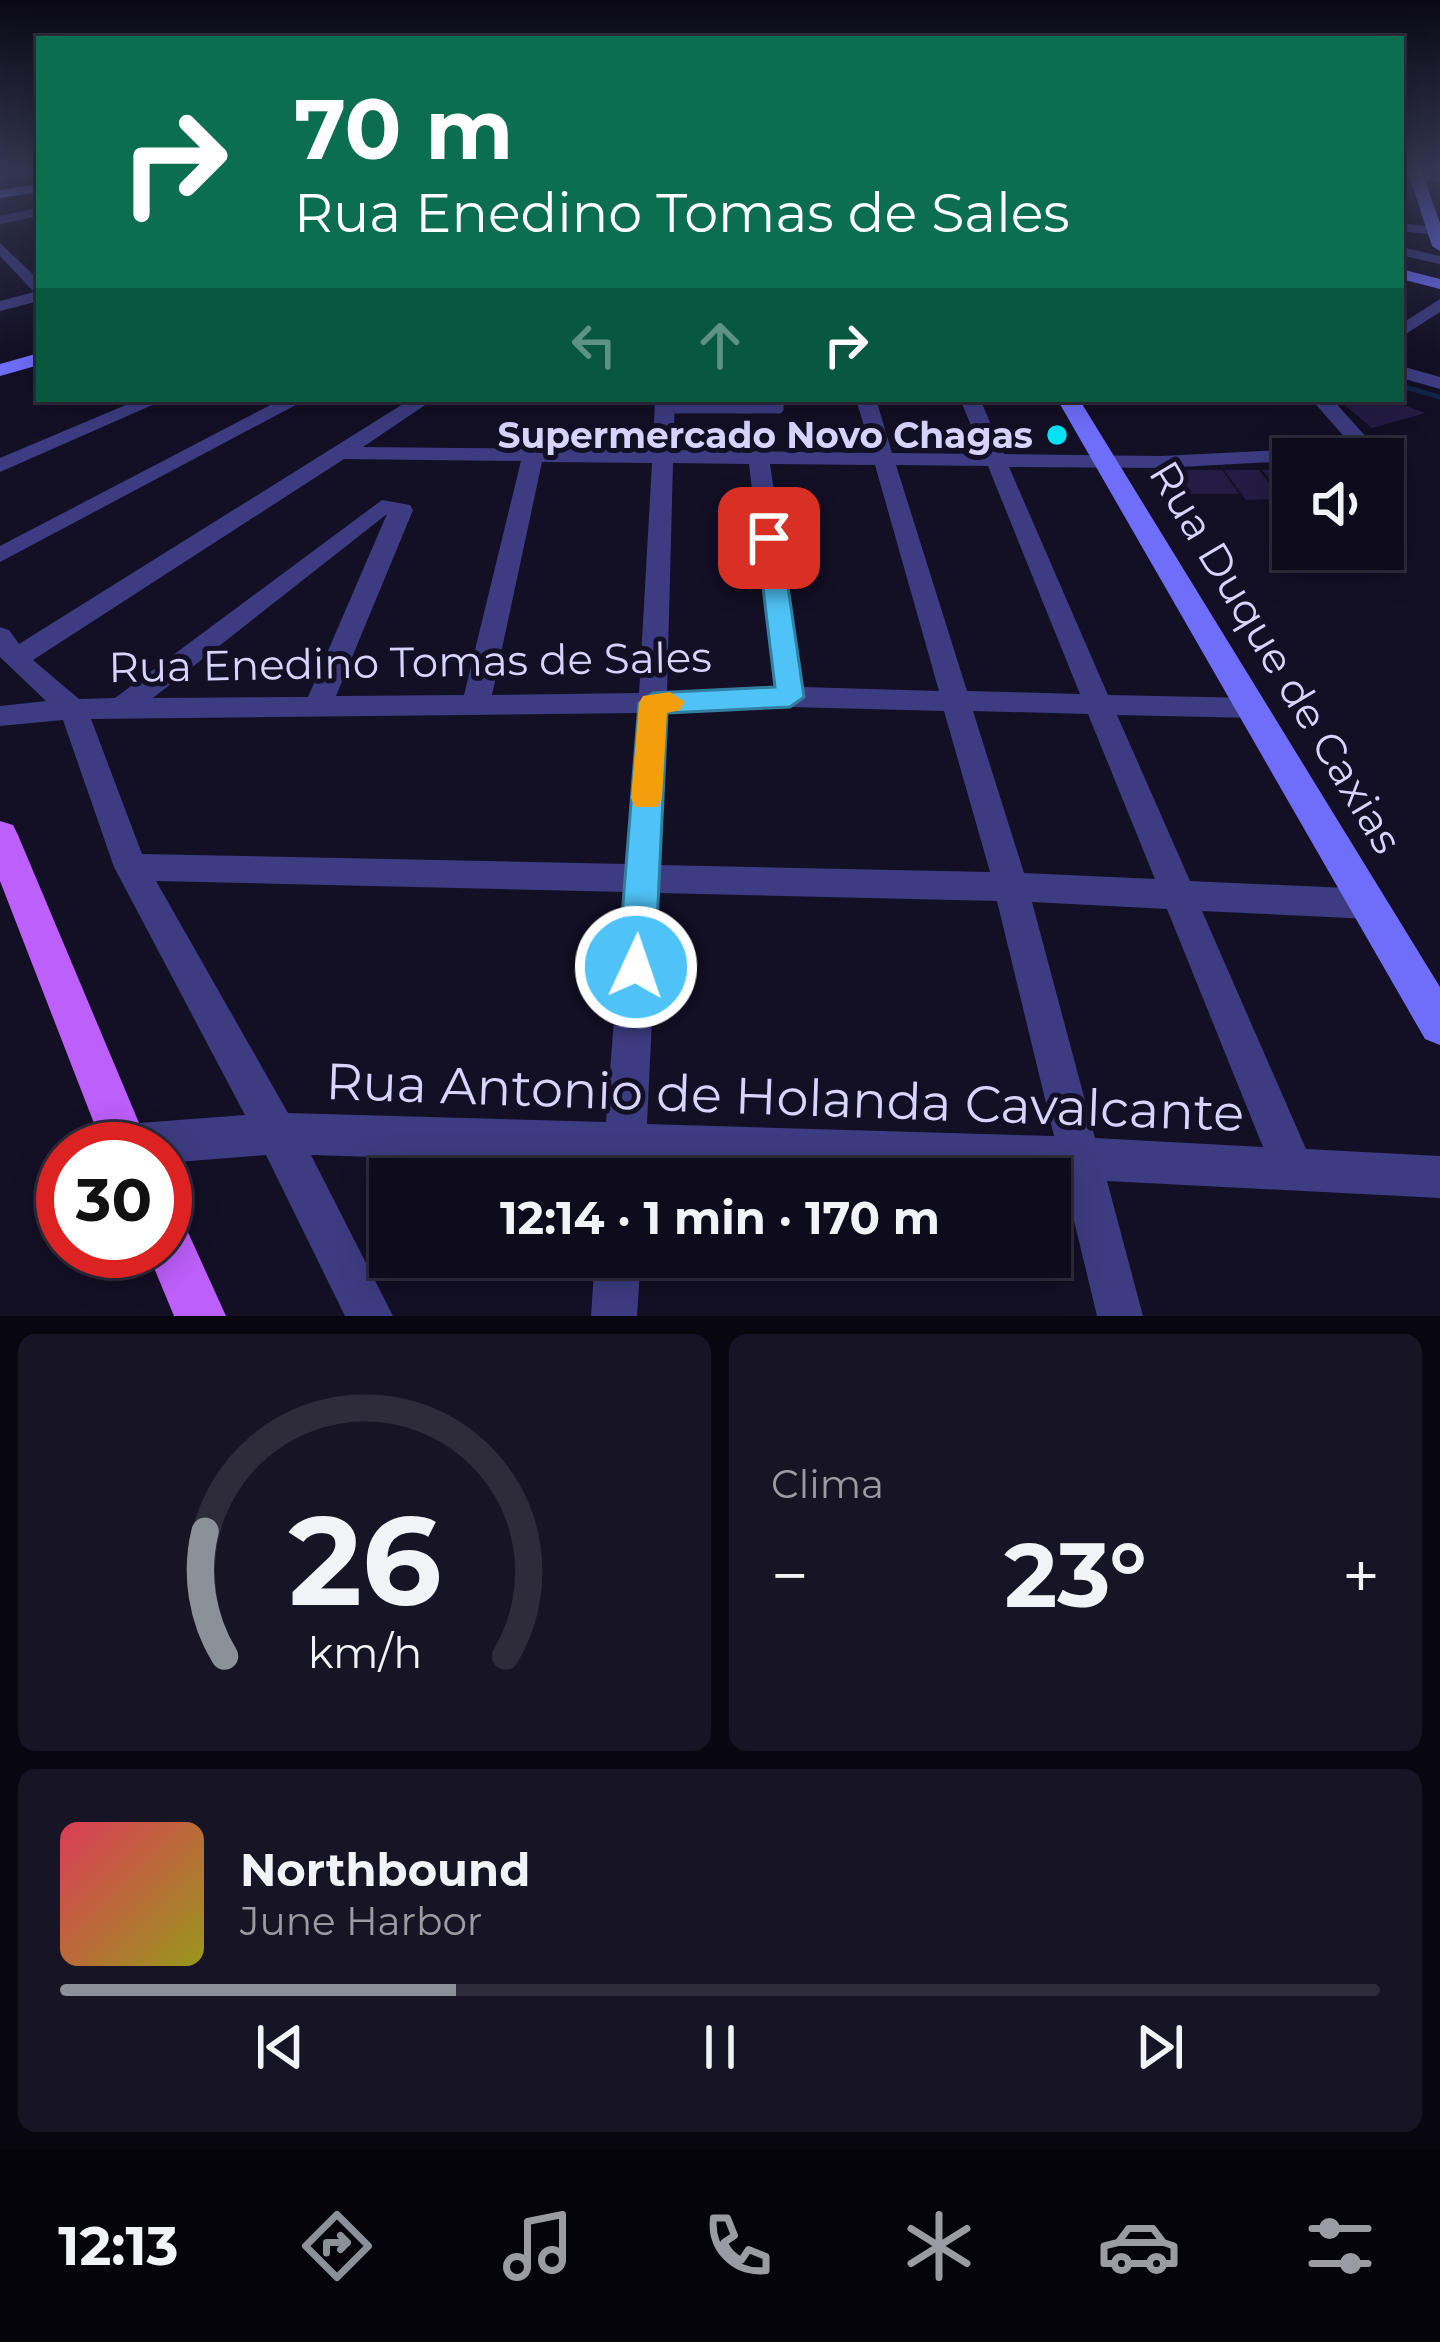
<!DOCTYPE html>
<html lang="pt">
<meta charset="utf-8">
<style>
body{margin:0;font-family:Montserrat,sans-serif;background:#171425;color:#f1f3f6;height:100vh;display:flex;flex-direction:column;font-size:45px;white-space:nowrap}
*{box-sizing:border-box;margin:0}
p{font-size:39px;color:#9b9ba3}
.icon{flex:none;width:66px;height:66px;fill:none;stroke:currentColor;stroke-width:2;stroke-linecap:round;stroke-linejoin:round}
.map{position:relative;height:1316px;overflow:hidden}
.side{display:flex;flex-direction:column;gap:18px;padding:18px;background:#08060f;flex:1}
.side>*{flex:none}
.guide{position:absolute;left:36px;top:36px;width:1368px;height:366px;border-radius:0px;box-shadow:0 6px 30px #0003,0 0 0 3px #2e2b3b;background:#0b6e4f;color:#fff;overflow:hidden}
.fabs{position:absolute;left:1272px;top:438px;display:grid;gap:24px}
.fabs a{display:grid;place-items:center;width:132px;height:132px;border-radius:0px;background:#0e0b1c;box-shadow:0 6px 30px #0003,0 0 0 3px #2e2b3b;font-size:60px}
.speed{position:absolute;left:36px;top:1122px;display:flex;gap:24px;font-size:60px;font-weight:700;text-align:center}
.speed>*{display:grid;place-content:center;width:156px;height:156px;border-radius:50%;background:#0e0b1c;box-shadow:0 6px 30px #0003,0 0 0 3px #2e2b3b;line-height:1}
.speed .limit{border:18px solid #d22;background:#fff;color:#111}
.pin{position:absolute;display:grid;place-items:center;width:102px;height:102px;color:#fff;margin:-51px;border-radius:24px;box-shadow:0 6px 18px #0006}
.me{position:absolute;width:132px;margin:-66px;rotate:3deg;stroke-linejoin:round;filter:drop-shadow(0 0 9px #0008)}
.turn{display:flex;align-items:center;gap:42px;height:252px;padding:0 60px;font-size:54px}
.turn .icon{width:156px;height:156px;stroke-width:2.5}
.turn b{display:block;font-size:84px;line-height:102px}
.lanes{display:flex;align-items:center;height:114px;padding:0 60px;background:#0003;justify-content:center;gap:60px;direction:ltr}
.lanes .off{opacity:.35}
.big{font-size:90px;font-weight:700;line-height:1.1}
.side .card{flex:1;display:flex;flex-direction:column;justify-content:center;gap:18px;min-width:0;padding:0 42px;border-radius:18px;background:#171425}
.side .dial{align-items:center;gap:0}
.dial svg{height:312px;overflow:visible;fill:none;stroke:#2e2b3b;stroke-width:7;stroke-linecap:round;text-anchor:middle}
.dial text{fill:#f1f3f6;stroke:none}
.song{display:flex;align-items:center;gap:36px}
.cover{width:144px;height:144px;border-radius:18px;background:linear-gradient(135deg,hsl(350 70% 55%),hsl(60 70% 35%))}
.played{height:12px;border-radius:6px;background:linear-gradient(90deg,#8c9099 30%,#2e2b3b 30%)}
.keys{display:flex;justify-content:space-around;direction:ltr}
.heat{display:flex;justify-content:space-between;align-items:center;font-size:66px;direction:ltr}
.side .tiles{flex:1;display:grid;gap:18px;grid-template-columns:1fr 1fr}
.card:last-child{grid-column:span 2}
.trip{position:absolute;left:369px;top:1158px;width:702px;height:120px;border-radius:0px;background:#0e0b1c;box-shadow:0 6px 30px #0003,0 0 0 3px #2e2b3b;font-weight:700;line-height:120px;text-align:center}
.menu{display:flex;height:192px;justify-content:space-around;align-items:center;background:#06040b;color:#9b9ba3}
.menu .icon{width:84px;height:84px}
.menu .active{color:#8c9099}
.menu b{font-size:54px;color:#f1f3f6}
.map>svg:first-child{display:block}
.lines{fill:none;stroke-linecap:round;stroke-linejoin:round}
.stream{stroke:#102648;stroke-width:4.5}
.building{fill:#241c45}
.lane-far1{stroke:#3d3c82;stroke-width:8}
.lane{stroke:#3d3c82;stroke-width:9}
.street{fill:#3d3c82;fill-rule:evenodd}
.secondary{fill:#6f6efb;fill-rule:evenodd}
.primary{fill:#bd5ffa;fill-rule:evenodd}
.route{fill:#4fc3f7;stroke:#337fa1;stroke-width:3}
.slow{fill:#f59e0b}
.poi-dot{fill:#07e3f6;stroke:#130f25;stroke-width:4.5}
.labels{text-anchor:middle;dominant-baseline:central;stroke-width:10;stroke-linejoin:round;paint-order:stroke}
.far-poi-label{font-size:36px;font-weight:bold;fill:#d8d4fe;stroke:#130f25;text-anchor:end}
.street-label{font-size:42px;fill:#d8d4fe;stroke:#130f25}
.near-street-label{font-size:51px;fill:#d8d4fe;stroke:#130f25}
</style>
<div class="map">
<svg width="1440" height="1316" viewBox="0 0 1440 1316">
<rect width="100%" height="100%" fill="#130f25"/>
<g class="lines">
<path class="stream" d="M1401 386 1440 397"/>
</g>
<path class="building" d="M1337 399H1386L1426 413 1372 428Z
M1171 470H1222L1239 494H1186Z
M1224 470H1259L1282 499 1246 500Z
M1262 470H1293V493H1280Z"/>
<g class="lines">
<path class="lane-far1" d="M1401 227 1435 231
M1401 251 1440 260"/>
<path class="lane" d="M665 409H779V399"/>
<path class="street" d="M1401 172 1440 174V182L1401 178Z
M39 208V216L0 224V216Z
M0 243 39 280V301L0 311V301L34 292 0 256Z
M1440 299V312L1401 337V324Z
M1401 366 1440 377V389L1401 378Z
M140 399H166L0 472V458Z
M282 399H307L0 562V546Z
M411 399H434L363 447 653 450 655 399H675L673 450 872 453 856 399H876L892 453 983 454 960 399H980L1004 454 1162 456 1346 447 1348 441 1311 399H1332L1369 440 1361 457 1162 468 1009 467 1108 695 1254 698 1264 701 1268 708 1264 715 1254 718 1117 715 1190 881 1370 889 1382 894 1387 904 1382 914 1370 919 1202 911 1306 1149 1440 1156V1198L1107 1181 1143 1316H1097L1064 1179 645 1165 644 1179H602L603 1164 311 1155 393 1316H345L266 1155 165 1163V1149H107L111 1130 126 1124 245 1115 114 867 63 720 0 726V706L46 701 0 657V627L9 630 19 644ZM344 459 521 461 464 695 336 696 413 510 410 505 382 500 115 698 79 699 33 660ZM542 462 652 463 639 693 492 695ZM673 463 749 464 775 688 667 692ZM770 464 875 465 939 691 803 687ZM896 465 988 466 1080 694 967 691ZM387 514 308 697 153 698ZM790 707 944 711 990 872 659 865 667 712ZM973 711 1088 714 1155 879 1024 873ZM638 713 626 864 142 854 91 719ZM156 881 624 892 606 1122 288 1113ZM658 893 997 901 1054 1136 647 1124ZM1032 902 1167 909 1263 1147 1095 1138Z
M595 1257H641L637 1316H591Z"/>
<path class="secondary" d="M1408 172H1422L1440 223V251L1432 246Z
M39 184V192L0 198V190Z
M1401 269 1440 279V289L1401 279Z
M39 353V365L0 376V364Z
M1057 399H1079L1440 987V1045L1425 1039Z"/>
<path class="primary" d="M0 821 13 825 18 835 150 1149H104L0 881Z
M165 1211 182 1219 226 1316H174L147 1251H165Z"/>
</g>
<linearGradient id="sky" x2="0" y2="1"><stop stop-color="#0a0814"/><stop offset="0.48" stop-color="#333751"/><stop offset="1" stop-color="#333751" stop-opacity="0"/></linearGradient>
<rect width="1440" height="357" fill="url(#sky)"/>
<path class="route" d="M769 531 781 538 804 697 790 707 667 713 655 967 649 978 636 983 623 978 618 967 639 703 653 693 775 687 757 538Z"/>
<path class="slow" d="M670 692 685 702 680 710 667 713 662 798 658 807H635L631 798 639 703 643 696Z"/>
<circle class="poi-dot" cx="1057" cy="435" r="12"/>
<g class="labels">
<g class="far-poi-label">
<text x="1033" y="435">Supermercado Novo Chagas</text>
</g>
<g class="street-label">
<text transform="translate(1276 657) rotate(59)">Rua Duque de Caxias</text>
<text transform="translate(410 662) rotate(-1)">Rua Enedino Tomas de Sales</text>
</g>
<g class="near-street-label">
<text transform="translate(785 1097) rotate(2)">Rua Antonio de Holanda Cavalcante</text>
</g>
</g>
</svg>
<div class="fabs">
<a><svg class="icon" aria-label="sound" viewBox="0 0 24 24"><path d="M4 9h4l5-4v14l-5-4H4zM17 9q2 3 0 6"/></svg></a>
</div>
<div class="speed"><div class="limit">30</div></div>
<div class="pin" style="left:769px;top:538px;background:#d93025"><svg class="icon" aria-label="arrive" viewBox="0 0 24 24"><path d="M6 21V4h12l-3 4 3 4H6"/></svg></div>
<svg class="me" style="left:636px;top:967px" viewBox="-20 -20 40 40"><circle r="17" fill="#4fc3f7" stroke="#fff" stroke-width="3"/><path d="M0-11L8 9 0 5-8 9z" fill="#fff"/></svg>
<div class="trip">12:14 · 1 min · 170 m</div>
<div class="guide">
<div class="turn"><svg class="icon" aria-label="right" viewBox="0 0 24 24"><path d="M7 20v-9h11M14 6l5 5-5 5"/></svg><div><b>70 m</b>Rua Enedino Tomas de Sales</div></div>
<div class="lanes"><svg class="icon off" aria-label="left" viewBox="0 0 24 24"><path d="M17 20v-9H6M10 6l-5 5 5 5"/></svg><svg class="icon off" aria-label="ahead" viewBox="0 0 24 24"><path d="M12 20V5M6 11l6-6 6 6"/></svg><svg class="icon" aria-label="right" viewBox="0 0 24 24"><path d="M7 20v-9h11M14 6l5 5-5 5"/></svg></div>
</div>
</div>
<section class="side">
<div class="tiles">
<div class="card dial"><svg viewBox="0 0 100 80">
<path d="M14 69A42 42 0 1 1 86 69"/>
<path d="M14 69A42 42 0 0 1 9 37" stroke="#8c9099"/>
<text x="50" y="56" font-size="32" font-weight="700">26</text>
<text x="50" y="72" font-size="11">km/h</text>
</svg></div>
<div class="card"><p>Clima</p>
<div class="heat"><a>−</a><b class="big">23°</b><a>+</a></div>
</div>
<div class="card">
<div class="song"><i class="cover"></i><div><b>Northbound</b><p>June Harbor</p></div></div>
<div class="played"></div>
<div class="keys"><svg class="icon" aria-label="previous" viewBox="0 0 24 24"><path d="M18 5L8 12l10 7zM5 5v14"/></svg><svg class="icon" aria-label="pause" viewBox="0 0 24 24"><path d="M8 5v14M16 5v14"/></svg><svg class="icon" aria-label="next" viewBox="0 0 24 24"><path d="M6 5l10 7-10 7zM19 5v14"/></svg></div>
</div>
</div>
</section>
<nav class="menu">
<b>12:13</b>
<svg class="icon active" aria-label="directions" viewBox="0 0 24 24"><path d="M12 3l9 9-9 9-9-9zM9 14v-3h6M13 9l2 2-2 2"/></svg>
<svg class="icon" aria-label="music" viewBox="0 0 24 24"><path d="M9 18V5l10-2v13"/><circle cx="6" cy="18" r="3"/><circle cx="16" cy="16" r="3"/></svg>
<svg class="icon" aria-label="phone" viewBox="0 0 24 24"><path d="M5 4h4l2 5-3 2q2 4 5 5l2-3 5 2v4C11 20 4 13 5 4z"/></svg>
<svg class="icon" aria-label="climate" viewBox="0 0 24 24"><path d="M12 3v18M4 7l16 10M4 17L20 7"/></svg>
<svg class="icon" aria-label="car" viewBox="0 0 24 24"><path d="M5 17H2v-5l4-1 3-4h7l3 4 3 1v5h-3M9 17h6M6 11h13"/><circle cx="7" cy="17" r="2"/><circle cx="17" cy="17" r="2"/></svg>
<svg class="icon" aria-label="filters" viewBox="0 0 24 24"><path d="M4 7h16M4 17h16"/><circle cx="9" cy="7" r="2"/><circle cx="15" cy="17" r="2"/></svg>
</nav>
